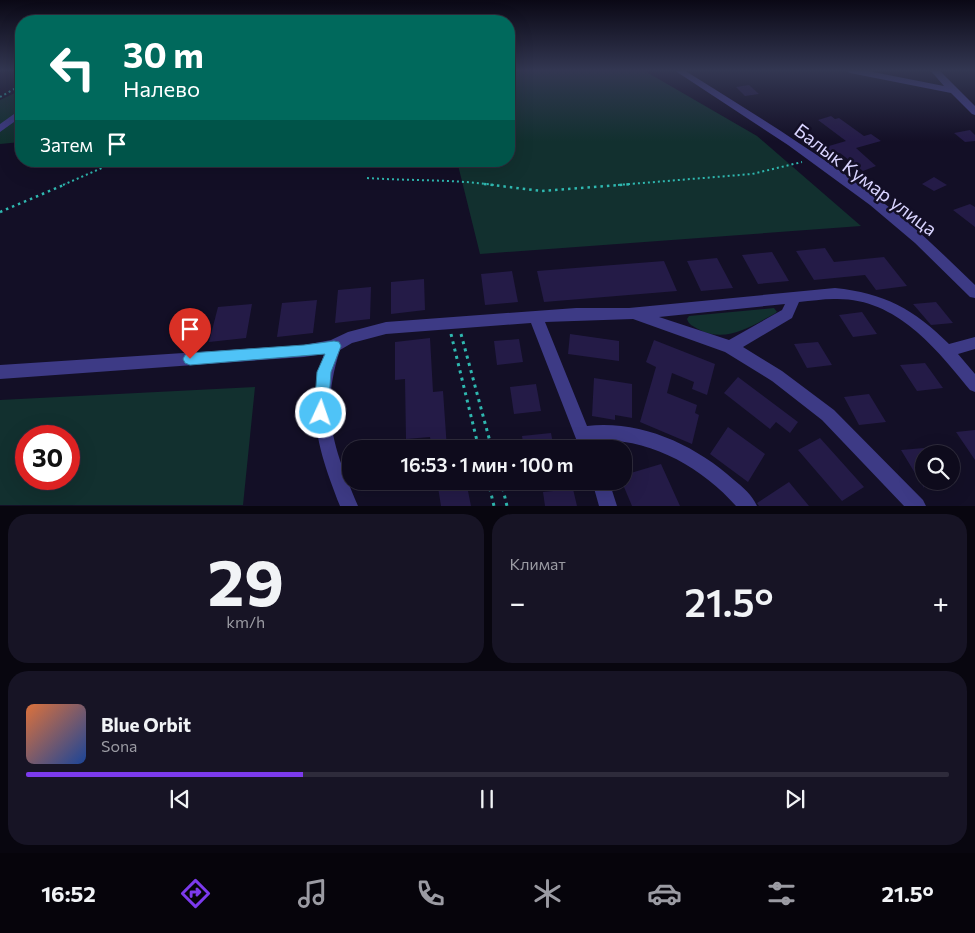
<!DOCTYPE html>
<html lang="ru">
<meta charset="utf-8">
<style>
body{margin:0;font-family:Commissioner,sans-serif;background:#171425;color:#f1f3f6;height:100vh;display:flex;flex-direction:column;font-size:19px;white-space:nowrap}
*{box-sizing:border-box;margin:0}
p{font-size:16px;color:#9b9ba3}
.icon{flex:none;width:28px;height:28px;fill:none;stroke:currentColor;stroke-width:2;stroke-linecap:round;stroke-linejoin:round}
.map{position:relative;height:506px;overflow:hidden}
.panel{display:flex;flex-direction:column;gap:8px;padding:8px;background:#08060f;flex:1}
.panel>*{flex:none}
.banner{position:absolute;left:15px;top:15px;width:500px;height:152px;border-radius:20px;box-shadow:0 5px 20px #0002,0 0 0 1px #2e2b3b;background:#00695c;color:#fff;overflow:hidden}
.tools{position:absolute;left:915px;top:445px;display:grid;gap:10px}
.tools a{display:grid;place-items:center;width:45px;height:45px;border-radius:50%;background:#0e0b1c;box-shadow:0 5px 20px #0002,0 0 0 1px #2e2b3b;font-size:25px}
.speed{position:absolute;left:15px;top:425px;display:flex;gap:10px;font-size:25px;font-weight:700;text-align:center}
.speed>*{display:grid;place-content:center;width:65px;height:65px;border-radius:50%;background:#0e0b1c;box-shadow:0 5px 20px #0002,0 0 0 1px #2e2b3b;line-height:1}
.speed .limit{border:8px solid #d22;background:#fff;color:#111}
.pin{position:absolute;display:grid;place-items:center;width:42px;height:42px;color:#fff;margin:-51px -21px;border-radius:50% 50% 50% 0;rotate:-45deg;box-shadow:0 0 5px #0007}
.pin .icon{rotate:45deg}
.me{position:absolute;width:55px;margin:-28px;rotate:3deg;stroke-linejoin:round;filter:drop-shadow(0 0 4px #0008)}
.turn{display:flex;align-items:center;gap:18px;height:105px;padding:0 25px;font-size:22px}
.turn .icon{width:65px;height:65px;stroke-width:2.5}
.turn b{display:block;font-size:35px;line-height:42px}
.then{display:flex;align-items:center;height:48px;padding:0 25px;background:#0003;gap:10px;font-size:19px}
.big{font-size:38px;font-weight:600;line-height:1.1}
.panel .tile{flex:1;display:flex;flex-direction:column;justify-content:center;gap:8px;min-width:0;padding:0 18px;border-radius:20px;background:#171425}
.panel .dial{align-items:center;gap:0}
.dial b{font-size:65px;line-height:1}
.song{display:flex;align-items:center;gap:15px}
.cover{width:60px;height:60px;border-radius:8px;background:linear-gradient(135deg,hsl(20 70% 55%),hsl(220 70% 35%))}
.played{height:5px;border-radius:2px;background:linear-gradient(90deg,#7c3aed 30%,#2e2b3b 30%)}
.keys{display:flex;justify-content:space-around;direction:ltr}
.heat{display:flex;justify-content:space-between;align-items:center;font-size:28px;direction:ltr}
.panel .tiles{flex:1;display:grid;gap:8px;grid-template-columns:1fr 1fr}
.tile:last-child{grid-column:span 2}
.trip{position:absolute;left:342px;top:440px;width:290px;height:50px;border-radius:20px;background:#0e0b1c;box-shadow:0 5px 20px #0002,0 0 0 1px #2e2b3b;font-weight:600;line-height:50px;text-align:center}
.tabs{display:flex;height:80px;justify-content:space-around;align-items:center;background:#06040b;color:#9b9ba3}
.tabs .icon{width:35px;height:35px}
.tabs .active{color:#7c3aed}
.tabs b{font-size:22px;color:#f1f3f6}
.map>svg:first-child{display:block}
.green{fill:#12302f;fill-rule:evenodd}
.building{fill:#241b47}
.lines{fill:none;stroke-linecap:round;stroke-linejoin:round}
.path-far2{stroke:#2fb8b0;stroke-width:2;stroke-dasharray:2 3;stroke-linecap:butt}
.path-far1{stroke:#2fb8b0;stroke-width:2.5;stroke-dasharray:2.5 4;stroke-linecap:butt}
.path{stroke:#2fb8b0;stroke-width:3;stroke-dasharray:3 4.5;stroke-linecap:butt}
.minor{fill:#3d3a85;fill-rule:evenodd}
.route{fill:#4fc3f7;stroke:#337fa1}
.labels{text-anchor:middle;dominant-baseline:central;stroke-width:5;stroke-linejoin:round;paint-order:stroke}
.street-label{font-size:19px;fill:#d9d4ff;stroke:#130f26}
</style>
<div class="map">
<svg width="975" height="506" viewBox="0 0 975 506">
<rect width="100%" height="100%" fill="#130f26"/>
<path class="green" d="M509 70H643L757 136 861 226 480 254 457 161H509Z
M21 90V142L0 144V100Z
M774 308 777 312 774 314C750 327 725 344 698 329 693 326 689 325 687 319L689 316Z
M255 387 243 505H0V400ZM69 436V479H26V436Z"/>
<path class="building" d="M749 85 759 94 745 96 736 87Z
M831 116 835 119 839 118 864 136 871 134 881 141 856 148 876 166 863 171 840 153 831 156 822 148 846 141 818 120Z
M970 130 975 135V141L965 142 954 133Z
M934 177 947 185 934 191 922 184Z
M970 204 975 207V227L953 210Z
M825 248 834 262 884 257 907 286 876 290 865 275 814 280 796 251Z
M772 252 789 281 758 284 742 255Z
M717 258 733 288 701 291 687 261Z
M664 261 677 291 544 302 537 271Z
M512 271 518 302 485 305 481 274Z
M424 279 425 310 391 314V282Z
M371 287 370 319 335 323 338 290Z
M317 300 313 333 277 337 282 303Z
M936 302 953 323 931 325 913 304Z
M252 304 246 338 209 342 218 307Z
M862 312 877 334 853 337 839 315Z
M570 334 619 341V361L568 354Z
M430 338 433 392 443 391 447 449H432L430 437 406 439 405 379 395 380V342Z
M519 339 523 362 497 365 494 341Z
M654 340 715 364 707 395 692 389 694 382 672 373 667 393 697 405 695 413 699 415 692 444 640 422 656 367 646 362Z
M818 342 832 365 807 368 794 344Z
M925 363 943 388 917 391 900 365Z
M738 377 798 422 790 433 776 422 770 429 724 393Z
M594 378 632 384V418L615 415V420L592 416Z
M536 384 541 411 514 414 510 387Z
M869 394 886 422 859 425 844 397Z
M728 427 765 454 748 482 710 454Z
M975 430V460L956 432Z
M551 433 554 449H524L522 436Z
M820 438 864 487 842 501 798 450Z
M924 448V488L901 450Z
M661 464 680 506H632L624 487V475Z
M437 481H466L471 506H441Z
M789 482 809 506H759L757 503Z
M573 489 577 506H545L543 492Z"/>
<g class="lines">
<path class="path-far2" d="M0 97 21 85
M367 178C410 181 452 179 494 185
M63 185 118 161
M618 185 752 174 802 162"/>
<path class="path-far1" d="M484 184 542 191 633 184
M0 212 66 184"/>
<path class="path" d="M451 334 479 449
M461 334 492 449
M488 481 494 506
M501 481 507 506"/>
<path class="minor" d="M674 70H684C759 117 836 164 905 220 929 240 952 263 975 285V298L970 297 915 243 870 205 788 145Z
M846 70H863L944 86 930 70H939L975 106V115L972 114 951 93 850 73Z
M21 109V117L0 132V124Z
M835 288C884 293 914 309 949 344L975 337V349L958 354 975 374V392L970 390C935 347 895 297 834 299 822 299 811 301 799 302L792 318 743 347 782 371 834 410 923 500 926 506H904L822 420 772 381 725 352 633 319 545 322 587 426C640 420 694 444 734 480 743 487 752 495 757 506H736C701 466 646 436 593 441L596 449H580L531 323 386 334 352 343 340 350C320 412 333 447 358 506H340C319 452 305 411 324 354L304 357 0 379V365L304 345 331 340 348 332 386 322 576 308H629ZM785 304 782 310 729 340 659 317Z
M592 481H609L617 506H599Z"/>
</g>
<linearGradient id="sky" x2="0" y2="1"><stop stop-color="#0a0815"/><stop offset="0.5" stop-color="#333752"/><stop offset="1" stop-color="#333752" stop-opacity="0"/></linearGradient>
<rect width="975" height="141" fill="url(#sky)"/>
<path class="route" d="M334 341 339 342 341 346 331 372 328 413 326 418 321 420 316 418 314 413 317 372 325 354 190 365 185 363 183 359 185 355 190 353 304 345Z"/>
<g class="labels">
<g class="street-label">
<text transform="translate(866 179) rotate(37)">Балык Кумар улица</text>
</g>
</g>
</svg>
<div class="tools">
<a><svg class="icon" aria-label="search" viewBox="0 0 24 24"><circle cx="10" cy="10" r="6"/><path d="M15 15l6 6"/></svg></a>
</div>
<div class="speed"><div class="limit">30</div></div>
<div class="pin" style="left:190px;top:359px;background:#d93025"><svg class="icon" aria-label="arrive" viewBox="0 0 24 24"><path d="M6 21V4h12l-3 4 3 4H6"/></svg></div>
<svg class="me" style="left:321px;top:413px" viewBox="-20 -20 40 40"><circle r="17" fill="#4fc3f7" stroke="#fff" stroke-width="3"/><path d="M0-11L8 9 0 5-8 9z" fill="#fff"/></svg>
<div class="trip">16:53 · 1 мин · 100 m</div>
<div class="banner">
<div class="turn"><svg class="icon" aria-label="left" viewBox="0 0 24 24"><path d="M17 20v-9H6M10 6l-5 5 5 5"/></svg><div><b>30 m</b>Налево</div></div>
<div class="then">Затем<svg class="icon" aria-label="arrive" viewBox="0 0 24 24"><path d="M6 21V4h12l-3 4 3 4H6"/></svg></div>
</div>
</div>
<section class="panel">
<div class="tiles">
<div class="tile dial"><b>29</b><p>km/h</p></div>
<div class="tile"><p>Климат</p>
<div class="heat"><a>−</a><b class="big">21.5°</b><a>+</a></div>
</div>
<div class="tile">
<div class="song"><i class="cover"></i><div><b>Blue Orbit</b><p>Sona</p></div></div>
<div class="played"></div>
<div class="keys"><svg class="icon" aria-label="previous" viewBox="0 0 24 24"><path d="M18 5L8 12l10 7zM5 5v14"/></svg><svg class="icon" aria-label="pause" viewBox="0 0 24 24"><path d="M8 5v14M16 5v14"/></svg><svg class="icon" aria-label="next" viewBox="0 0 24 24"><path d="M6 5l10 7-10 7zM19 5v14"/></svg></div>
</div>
</div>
</section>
<nav class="tabs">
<b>16:52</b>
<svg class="icon active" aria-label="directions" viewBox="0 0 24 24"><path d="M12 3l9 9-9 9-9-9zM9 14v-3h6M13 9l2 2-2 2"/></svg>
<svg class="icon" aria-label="music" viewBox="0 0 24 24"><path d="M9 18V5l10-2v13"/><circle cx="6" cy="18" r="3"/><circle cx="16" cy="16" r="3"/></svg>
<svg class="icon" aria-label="phone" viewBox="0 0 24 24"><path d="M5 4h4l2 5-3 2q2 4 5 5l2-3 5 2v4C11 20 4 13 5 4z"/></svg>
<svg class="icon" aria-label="climate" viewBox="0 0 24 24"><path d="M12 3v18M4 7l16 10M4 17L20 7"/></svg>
<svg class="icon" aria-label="car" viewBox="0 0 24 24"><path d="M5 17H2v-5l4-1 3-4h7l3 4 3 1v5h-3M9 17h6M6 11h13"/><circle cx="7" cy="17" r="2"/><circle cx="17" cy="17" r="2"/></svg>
<svg class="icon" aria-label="filters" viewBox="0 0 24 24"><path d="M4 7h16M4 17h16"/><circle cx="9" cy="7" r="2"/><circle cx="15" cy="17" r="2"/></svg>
<b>21.5°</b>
</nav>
